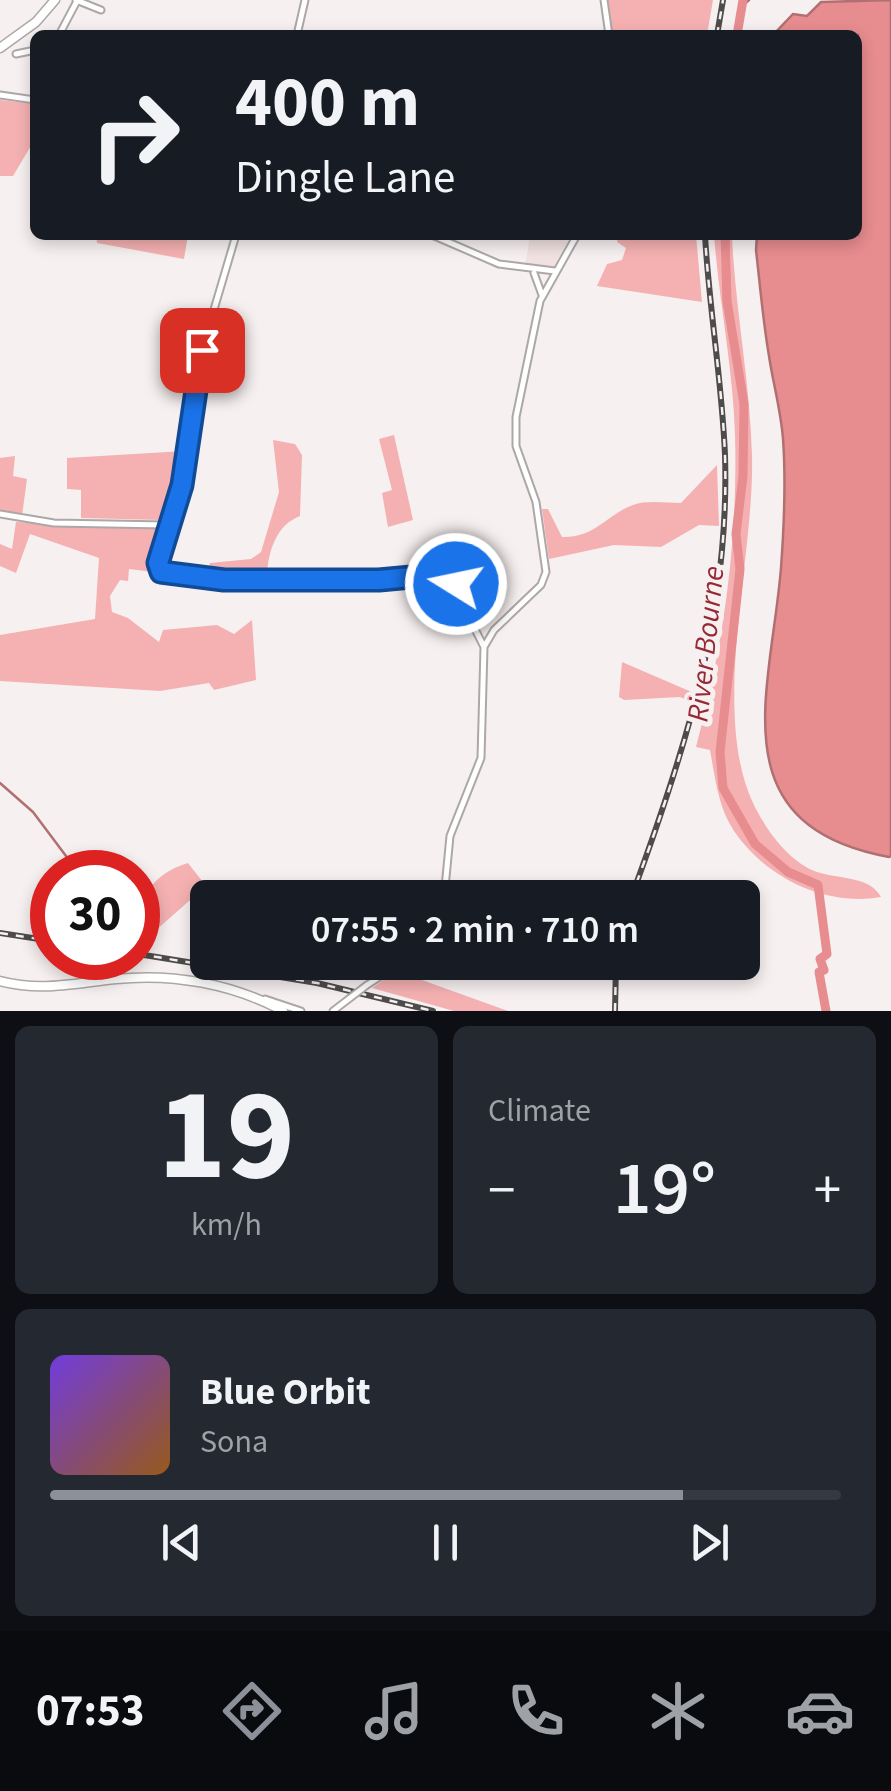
<!DOCTYPE html>
<meta charset="utf-8">
<style>
body{margin:0;font-family:"Source Sans 3",sans-serif;background:#242831;color:#f1f3f6;height:100vh;display:flex;flex-direction:column;font-size:38px;white-space:nowrap}
*{box-sizing:border-box;margin:0}
p{font-size:32px;color:#9ea1a6}
.icon{flex:none;width:55px;height:55px;fill:none;stroke:currentColor;stroke-width:2;stroke-linecap:round;stroke-linejoin:round}
.map{position:relative;height:1011px;overflow:hidden}
.panel{display:flex;flex-direction:column;gap:15px;padding:15px;background:#0d0f14;flex:1}
.panel>*{flex:none}
.top-card{position:absolute;left:30px;top:30px;width:832px;height:210px;border-radius:15px;box-shadow:0 5px 15px #0003;background:#171b24;color:#f1f3f6;overflow:hidden}
.speed{position:absolute;left:30px;top:850px;display:flex;gap:20px;font-size:50px;font-weight:700;text-align:center}
.speed>*{display:grid;place-content:center;width:130px;height:130px;border-radius:50%;background:#171b24;box-shadow:0 5px 15px #0003;line-height:1}
.speed .limit{border:15px solid #d22;background:#fff;color:#111}
.pin{position:absolute;display:grid;place-items:center;width:85px;height:85px;color:#fff;margin:-42px;border-radius:20px;box-shadow:0 5px 15px #0006}
.me{position:absolute;width:110px;margin:-55px;rotate:280deg;stroke-linejoin:round;filter:drop-shadow(0 0 8px #0008)}
.turn{display:flex;align-items:center;gap:35px;height:210px;padding:0 40px;font-size:45px}
.turn .icon{width:130px;height:130px;stroke-width:2.5}
.turn b{display:block;font-size:70px;line-height:85px}
.big{font-size:75px;font-weight:600;line-height:1.1}
.panel .tile{flex:1;display:flex;flex-direction:column;justify-content:center;gap:15px;min-width:0;padding:0 35px;border-radius:15px;background:#242831}
.panel .dial{align-items:center;gap:0}
.dial b{font-size:130px;line-height:1}
.song{display:flex;align-items:center;gap:30px}
.cover{width:120px;height:120px;border-radius:15px;background:linear-gradient(135deg,hsl(260 70% 55%),hsl(30 70% 35%))}
.played{height:10px;border-radius:5px;background:linear-gradient(90deg,#8c9099 80%,#363941 80%)}
.keys{display:flex;justify-content:space-around;direction:ltr}
.heat{display:flex;justify-content:space-between;align-items:center;font-size:55px;direction:ltr}
.panel .tiles{flex:1;display:grid;gap:15px;grid-template-columns:1fr 1fr}
.tile:last-child{grid-column:span 2}
.trip{position:absolute;left:190px;top:880px;width:570px;height:100px;border-radius:15px;background:#171b24;box-shadow:0 5px 15px #0003;font-weight:600;line-height:100px;text-align:center}
.dock{display:flex;height:160px;justify-content:space-around;align-items:center;background:#090b0e;color:#9ea1a6}
.dock .icon{width:70px;height:70px}
.dock .active{color:#8c9099}
.dock b{font-size:45px;color:#f1f3f6}
.map>svg:first-child{display:block}
.built{fill:#f1e1e1}
.green{fill:#f5b1b2}
.water{fill:#e78c8f;stroke:#b07072;stroke-width:2.5}
.lines{fill:none;stroke-linecap:round;stroke-linejoin:round}
.stream{stroke:#b07072;stroke-width:2.5}
.river{stroke:#e78c8f;stroke-width:9}
.street-casing{stroke:#aea7a7;stroke-width:9}
.secondary-casing{stroke:#aea7a7;stroke-width:11}
.street{stroke:#fff;stroke-width:5}
.secondary{stroke:#fff;stroke-width:8}
.rail-casing{stroke:#4e4b4b;stroke-width:6}
.rail{stroke:#f7f0f0;stroke-width:2.5;stroke-dasharray:8;stroke-linecap:butt}
.street-bridge-casing{stroke:#aea7a7;stroke-width:9;stroke-linecap:butt}
.street-bridge{stroke:#fff;stroke-width:5}
.route-casing{stroke:#114b97;stroke-width:25}
.route{stroke:#1a73e8;stroke-width:18}
.labels{text-anchor:middle;dominant-baseline:central;stroke-width:10;stroke-linejoin:round;paint-order:stroke}
.water-label{font-size:30px;font-style:italic;fill:#952936;stroke:#f7f0f0}
</style>
<div class="map">
<svg width="891" height="1011" viewBox="0 0 891 1011">
<rect width="100%" height="100%" fill="#f7f0f0"/>
<path class="built" d="M530 235H571L553 268 525 267Z"/>
<path class="green" d="M607 0H713L707 35H613Z
M0 100 35 104V139L13 176H0Z
M96 235H188L184 259 97 243Z
M618 235H696L702 302 597 286 607 264 622 260 626 248 617 242Z
M714 235H732C735 309 750 381 752 455 755 556 710 711 753 803 765 828 786 858 812 870 833 880 869 874 881 897 825 907 765 877 734 831 718 807 715 777 710 750L696 747C724 643 738 542 735 434 733 368 719 301 714 235Z
M394 435 413 520 388 527 382 493 392 490 379 439Z
M273 440 295 444 302 455 300 516C276 525 268 552 267 576L207 577 210 563 251 559 261 552 279 492Z
M184 451 172 502 161 520 81 518V490L67 489V458Z
M15 456 13 476 27 479 22 516 0 510V458Z
M717 465 719 526 699 525 661 547 614 545 549 559 542 509H548L562 537C595 538 606 515 633 505 646 500 666 503 681 503Z
M16 522 163 529 153 572 129 569 128 581 120 580 110 596 112 612 128 618 159 642 163 630 217 625 234 634 252 620 256 680 214 690 209 683 160 691 0 681V635L95 619 99 558 30 534 16 573 0 566V544L12 549Z
M622 662 694 693 692 702 680 697 624 700 619 697Z
M188 863 206 886 138 946C137 905 145 876 188 863Z
M397 971 508 1011H454L372 988Z"/>
<path class="water" d="M891 0V856L889 857C717 825 771 691 781 568 784 527 786 480 783 439 781 411 773 383 769 356 763 321 760 285 756 250L757 235H858V35H773L793 14 807 16 821 2Z"/>
<g class="lines">
<path class="stream" d="M740 8 749 0
M0 783 33 812 78 872
M213 887 218 892"/>
<path class="river" d="M737 35 743 0
M725 235 727 301 744 404 743 476 736 534 740 569 720 752 723 788 755 844 788 872 818 885 827 954 820 959 824 970 819 972 826 1011"/>
<defs>
<path id="street" d="M76 0 101 10
M604 0 609 35
M59 35 77 1
M297 35 305 0
M16 54 35 50
M0 95 35 100
M236 235 202 350 182 485 163 534 159 568 170 574 224 580 447 574 484 647
M432 235 499 264 555 271
M534 273 542 295
M0 514 54 523 166 525
M444 898 450 836 481 758 484 647 494 630 541 585 546 572 536 502 516 446V417L540 301 577 235
M367 985 403 962
M265 999 301 1011
M333 1011 350 998"/>
<path id="secondary" d="M0 48 36 22 55 0
M0 981C42 992 74 983 116 979 173 973 233 984 283 1011"/>
</defs>
<use href="#street" class="street-casing"/>
<use href="#secondary" class="secondary-casing"/>
<use href="#street" class="street"/>
<use href="#secondary" class="secondary"/>
<defs>
<path id="rail" d="M717 35 723 0
M631 898C685 752 730 612 725 455 722 381 709 308 705 235
M0 933 52 941
M138 954 317 983 433 1011
M615 1011 616 962"/>
</defs>
<use href="#rail" class="rail-casing"/>
<use href="#rail" class="rail"/>
<defs>
<path id="street-bridge" d="M350 998 367 985"/>
</defs>
<use href="#street-bridge" class="street-bridge-casing"/>
<use href="#street-bridge" class="street-bridge"/>
</g>
<g class="lines">
<defs>
<path id="route" d="M202 350 182 485 158 563 161 572 224 580H379L444 574 456 584"/>
</defs>
<use href="#route" class="route-casing"/>
<use href="#route" class="route"/>
</g>
<g class="labels">
<g class="water-label">
<text transform="translate(706 644) rotate(-84)">River Bourne</text>
</g>
</g>
</svg>
<div class="speed"><div class="limit">30</div></div>
<div class="pin" style="left:202px;top:350px;background:#d93025"><svg class="icon" aria-label="arrive" viewBox="0 0 24 24"><path d="M6 21V4h12l-3 4 3 4H6"/></svg></div>
<svg class="me" style="left:456px;top:584px" viewBox="-20 -20 40 40"><circle r="17" fill="#1a73e8" stroke="#fff" stroke-width="3"/><path d="M0-11L8 9 0 5-8 9z" fill="#fff"/></svg>
<div class="trip">07:55 · 2 min · 710 m</div>
<div class="top-card">
<div class="turn"><svg class="icon" aria-label="right" viewBox="0 0 24 24"><path d="M7 20v-9h11M14 6l5 5-5 5"/></svg><div><b>400 m</b>Dingle Lane</div></div>
</div>
</div>
<section class="panel">
<div class="tiles">
<div class="tile dial"><b>19</b><p>km/h</p></div>
<div class="tile"><p>Climate</p>
<div class="heat"><a>−</a><b class="big">19°</b><a>+</a></div>
</div>
<div class="tile">
<div class="song"><i class="cover"></i><div><b>Blue Orbit</b><p>Sona</p></div></div>
<div class="played"></div>
<div class="keys"><svg class="icon" aria-label="previous" viewBox="0 0 24 24"><path d="M18 5L8 12l10 7zM5 5v14"/></svg><svg class="icon" aria-label="pause" viewBox="0 0 24 24"><path d="M8 5v14M16 5v14"/></svg><svg class="icon" aria-label="next" viewBox="0 0 24 24"><path d="M6 5l10 7-10 7zM19 5v14"/></svg></div>
</div>
</div>
</section>
<nav class="dock">
<b>07:53</b>
<svg class="icon active" aria-label="directions" viewBox="0 0 24 24"><path d="M12 3l9 9-9 9-9-9zM9 14v-3h6M13 9l2 2-2 2"/></svg>
<svg class="icon" aria-label="music" viewBox="0 0 24 24"><path d="M9 18V5l10-2v13"/><circle cx="6" cy="18" r="3"/><circle cx="16" cy="16" r="3"/></svg>
<svg class="icon" aria-label="phone" viewBox="0 0 24 24"><path d="M5 4h4l2 5-3 2q2 4 5 5l2-3 5 2v4C11 20 4 13 5 4z"/></svg>
<svg class="icon" aria-label="climate" viewBox="0 0 24 24"><path d="M12 3v18M4 7l16 10M4 17L20 7"/></svg>
<svg class="icon" aria-label="car" viewBox="0 0 24 24"><path d="M5 17H2v-5l4-1 3-4h7l3 4 3 1v5h-3M9 17h6M6 11h13"/><circle cx="7" cy="17" r="2"/><circle cx="17" cy="17" r="2"/></svg>
</nav>
